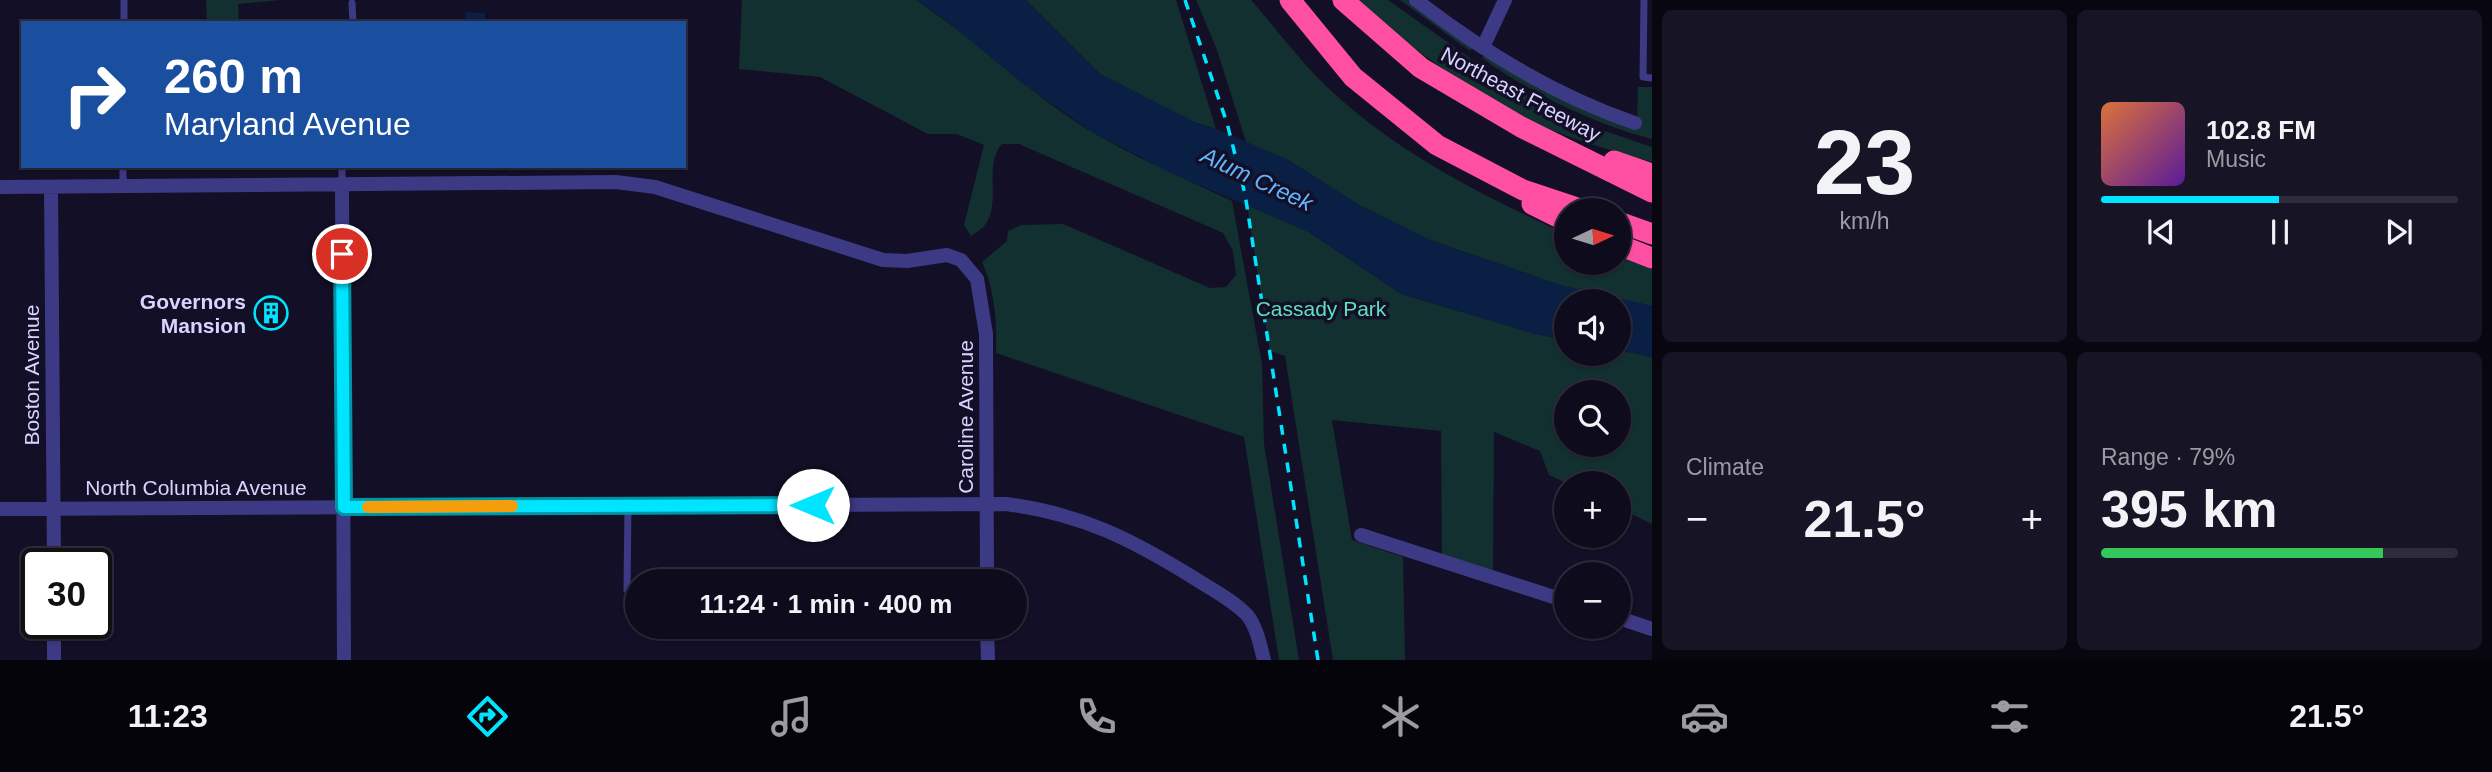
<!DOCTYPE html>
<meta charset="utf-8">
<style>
body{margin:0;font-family:Helvetica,sans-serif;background:#171425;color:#f1f3f6;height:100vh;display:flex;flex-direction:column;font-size:26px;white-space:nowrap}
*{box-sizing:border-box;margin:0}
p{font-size:23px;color:#9b9ba3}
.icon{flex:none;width:38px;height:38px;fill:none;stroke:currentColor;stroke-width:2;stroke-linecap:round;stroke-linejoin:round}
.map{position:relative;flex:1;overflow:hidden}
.drawer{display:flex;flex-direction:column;gap:10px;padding:10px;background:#08060f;width:840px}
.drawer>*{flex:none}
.guide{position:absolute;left:21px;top:21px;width:665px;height:147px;border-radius:0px;box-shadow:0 2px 5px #0004,0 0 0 2px #2e2b3b;background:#1a4fa0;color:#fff;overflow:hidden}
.needle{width:46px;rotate:86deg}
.buttons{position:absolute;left:1554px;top:198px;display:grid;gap:14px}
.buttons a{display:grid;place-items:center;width:77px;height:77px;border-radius:50%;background:#0e0b1c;box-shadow:0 2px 5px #0004,0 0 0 2px #2e2b3b;font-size:35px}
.speed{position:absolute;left:21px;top:548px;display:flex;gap:14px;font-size:35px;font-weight:700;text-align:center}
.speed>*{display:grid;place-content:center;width:91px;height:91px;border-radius:50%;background:#0e0b1c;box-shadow:0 2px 5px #0004,0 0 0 2px #2e2b3b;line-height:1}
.speed .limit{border:4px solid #111;border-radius:10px;background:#fff;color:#111}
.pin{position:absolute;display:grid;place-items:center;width:60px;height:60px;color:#fff;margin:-30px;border:4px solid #fff;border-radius:50%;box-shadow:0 2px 7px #0007}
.me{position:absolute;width:77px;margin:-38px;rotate:270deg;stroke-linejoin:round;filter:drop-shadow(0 0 5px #0008)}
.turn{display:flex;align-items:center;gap:24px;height:147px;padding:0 28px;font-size:32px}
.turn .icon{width:91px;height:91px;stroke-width:2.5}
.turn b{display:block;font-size:49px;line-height:60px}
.big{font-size:52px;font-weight:700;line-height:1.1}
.drawer .widget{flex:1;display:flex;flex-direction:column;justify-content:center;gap:10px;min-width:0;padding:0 24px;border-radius:10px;background:#171425}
.drawer .dial{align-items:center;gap:0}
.dial b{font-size:91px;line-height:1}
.song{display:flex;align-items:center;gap:21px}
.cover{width:84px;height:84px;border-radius:10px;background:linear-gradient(135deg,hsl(20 70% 55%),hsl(270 70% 35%))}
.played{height:7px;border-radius:4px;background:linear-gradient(90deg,#00e5ff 50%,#2e2b3b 50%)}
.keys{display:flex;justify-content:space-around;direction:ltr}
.heat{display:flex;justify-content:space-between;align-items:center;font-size:38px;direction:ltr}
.charge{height:10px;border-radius:5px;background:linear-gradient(90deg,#34c759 79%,#2e2b3b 0)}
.drawer .tiles{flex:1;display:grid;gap:10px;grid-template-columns:repeat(2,1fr)}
.trip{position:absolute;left:625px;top:569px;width:402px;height:70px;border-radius:35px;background:#0e0b1c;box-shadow:0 2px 5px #0004,0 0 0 2px #2e2b3b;font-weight:700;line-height:70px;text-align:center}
.tabs{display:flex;height:112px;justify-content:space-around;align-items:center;background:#06040b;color:#9b9ba3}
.tabs .icon{width:49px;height:49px}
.tabs .active{color:#00e5ff}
.tabs b{font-size:32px;color:#f1f3f6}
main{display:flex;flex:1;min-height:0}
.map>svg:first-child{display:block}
.green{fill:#12302f;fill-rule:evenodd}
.water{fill:#0a1f44}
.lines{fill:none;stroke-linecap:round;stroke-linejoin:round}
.service{stroke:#3d3a85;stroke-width:7}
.minor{stroke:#3d3a85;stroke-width:14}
.motorway{stroke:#ff4fa3;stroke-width:21}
.rail{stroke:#00e5ff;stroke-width:3.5;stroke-dasharray:10 9;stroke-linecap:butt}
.route-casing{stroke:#0095a6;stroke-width:18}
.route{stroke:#00e5ff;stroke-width:12}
.slow{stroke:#f59e0b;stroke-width:12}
.labels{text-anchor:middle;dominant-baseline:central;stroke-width:7;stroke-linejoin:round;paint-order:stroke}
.street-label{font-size:21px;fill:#d9d4ff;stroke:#130f26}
.poi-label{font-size:21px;font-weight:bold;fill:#d9d4ff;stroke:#130f26;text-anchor:end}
.park-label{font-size:21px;fill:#5fe0c0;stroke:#130f26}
.water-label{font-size:23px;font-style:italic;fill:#62b6ff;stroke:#130f26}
</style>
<main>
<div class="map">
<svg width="1652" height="660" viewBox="0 0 1652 660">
<rect width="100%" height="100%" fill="#130f26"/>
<path class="green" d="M206 0H282L238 4 239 23H207Z
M742 0H916C977 40 1029 94 1092 132 1137 158 1185 179 1232 201L1262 364 1264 444 1299 660H1279L1244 437 996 353C997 322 995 290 982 262L1007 241 1008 231 1021 225 1063 224 1210 288 1226 287 1236 275 1233 251 1223 233 1019 144H1002C983 165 1002 202 985 225 982 229 975 233 971 236L964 225 984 145 957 134H928L820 77 739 69Z
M1026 0H1176L1216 129 1194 122 1100 74Z
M1196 0H1251C1279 32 1305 68 1337 96 1403 156 1486 197 1566 234V262H1619V256L1652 269V306L1563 286 1430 240 1359 205 1288 160 1246 142 1217 50Z
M1357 0H1388L1494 75 1538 101 1596 128 1652 147V162C1611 150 1568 139 1529 120 1466 89 1409 47 1357 0Z
M1400 0H1408L1474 46 1470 51Z
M1485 53 1637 124 1638 87H1652V139C1598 126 1526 91 1482 58Z
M1247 205 1309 232 1401 294 1536 334 1566 340V354H1619V350L1652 357V524L1619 508V483H1566L1549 475 1540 451 1494 432 1493 571 1442 555 1441 431 1332 420 1352 540 1403 557 1405 660H1333L1285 356 1270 351ZM1566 392H1619V444H1566Z"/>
<path class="water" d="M916 0H1026L1100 74 1194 122 1216 129 1288 160 1359 205 1430 240 1563 286 1652 306V357L1619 350V301H1566V340L1536 334 1401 294 1309 232 1173 174 1092 132 1021 82 939 15Z
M465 12 485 13V23H465Z"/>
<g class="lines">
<path class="service" d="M1644 0 1643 77 1652 78
M352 3 353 23
M124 23V0
M342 183V166
M123 186V166
M627 590 628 506"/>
<path class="minor" d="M1416 0C1482 51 1556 96 1635 123
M1483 47 1505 0
M342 183 344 660
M0 187 616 182 655 187 883 260 907 261 947 255 961 260 977 279 986 334 987 581
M51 187 54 564
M0 509 1006 504C1082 514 1131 539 1194 578 1211 589 1233 600 1247 615 1257 627 1260 645 1264 660
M1361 535 1566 601
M1619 618 1652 629
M54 623V660
M987 626 988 660"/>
<path class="motorway" d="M1290 0 1353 77 1437 145 1523 190 1583 210
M1343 0 1421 68 1521 127 1652 192
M1614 161 1652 174
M1532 204 1566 221
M1619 222 1652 234
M1619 245 1652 258"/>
<path class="rail" d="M1185 0 1227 123 1245 194 1318 660"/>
</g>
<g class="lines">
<defs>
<path id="route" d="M342 254 344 507 813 505"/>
</defs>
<use href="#route" class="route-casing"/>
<use href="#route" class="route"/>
<path class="slow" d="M368 507 512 506"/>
</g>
<defs>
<symbol id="building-ring" viewBox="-11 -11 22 22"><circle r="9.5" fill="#130f26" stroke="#00e5ff" stroke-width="1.5"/><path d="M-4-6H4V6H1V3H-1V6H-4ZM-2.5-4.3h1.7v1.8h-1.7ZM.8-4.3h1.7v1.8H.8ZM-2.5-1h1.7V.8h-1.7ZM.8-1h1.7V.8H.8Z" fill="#00e5ff"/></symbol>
</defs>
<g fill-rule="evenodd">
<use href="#building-ring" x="252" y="294" width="38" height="38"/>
</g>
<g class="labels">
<g class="street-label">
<text transform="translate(1521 94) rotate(28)">Northeast Freeway</text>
<text transform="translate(31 375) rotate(-90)">Boston Avenue</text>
<text transform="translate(965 417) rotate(-90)">Caroline Avenue</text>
<text x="196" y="487">North Columbia Avenue</text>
</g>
<g class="poi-label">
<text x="246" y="301">Governors<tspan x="246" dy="24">Mansion</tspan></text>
</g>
<g class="park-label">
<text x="1321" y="308">Cassady Park</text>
</g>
<g class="water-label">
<text transform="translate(1257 179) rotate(25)">Alum Creek</text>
</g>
</g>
</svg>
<div class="buttons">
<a><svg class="needle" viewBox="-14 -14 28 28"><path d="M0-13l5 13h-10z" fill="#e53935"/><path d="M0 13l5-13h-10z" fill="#9b9ba3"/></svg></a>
<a><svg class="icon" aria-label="sound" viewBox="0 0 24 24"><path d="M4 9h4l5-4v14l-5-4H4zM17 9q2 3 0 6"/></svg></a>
<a><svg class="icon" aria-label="search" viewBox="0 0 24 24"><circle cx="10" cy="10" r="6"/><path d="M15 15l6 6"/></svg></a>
<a>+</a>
<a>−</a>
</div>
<div class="speed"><div class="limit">30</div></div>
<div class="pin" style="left:342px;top:254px;background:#d93025"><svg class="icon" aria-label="arrive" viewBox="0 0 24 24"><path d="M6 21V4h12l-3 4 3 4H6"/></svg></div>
<svg class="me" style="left:813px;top:505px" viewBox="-20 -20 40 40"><circle r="19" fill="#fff"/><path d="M0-13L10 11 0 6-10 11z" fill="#00e5ff"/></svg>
<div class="trip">11:24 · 1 min · 400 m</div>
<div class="guide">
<div class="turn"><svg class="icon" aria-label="right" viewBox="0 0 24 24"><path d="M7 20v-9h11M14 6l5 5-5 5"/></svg><div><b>260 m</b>Maryland Avenue</div></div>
</div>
</div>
<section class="drawer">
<div class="tiles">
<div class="widget dial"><b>23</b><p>km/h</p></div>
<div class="widget">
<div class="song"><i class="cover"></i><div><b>102.8 FM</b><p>Music</p></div></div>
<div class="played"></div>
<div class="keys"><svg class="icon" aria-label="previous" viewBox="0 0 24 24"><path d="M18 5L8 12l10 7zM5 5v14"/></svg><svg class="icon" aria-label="pause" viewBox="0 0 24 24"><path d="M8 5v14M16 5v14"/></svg><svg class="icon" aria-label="next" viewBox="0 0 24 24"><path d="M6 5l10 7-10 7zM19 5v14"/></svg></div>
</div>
<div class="widget"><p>Climate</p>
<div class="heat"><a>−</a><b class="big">21.5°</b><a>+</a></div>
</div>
<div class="widget"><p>Range · 79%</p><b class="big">395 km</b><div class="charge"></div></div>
</div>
</section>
</main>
<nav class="tabs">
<b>11:23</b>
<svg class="icon active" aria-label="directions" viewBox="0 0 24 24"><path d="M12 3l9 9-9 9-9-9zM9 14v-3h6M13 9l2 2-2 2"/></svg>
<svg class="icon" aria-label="music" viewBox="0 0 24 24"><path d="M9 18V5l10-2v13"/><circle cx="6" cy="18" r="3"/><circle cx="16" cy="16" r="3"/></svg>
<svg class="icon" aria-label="phone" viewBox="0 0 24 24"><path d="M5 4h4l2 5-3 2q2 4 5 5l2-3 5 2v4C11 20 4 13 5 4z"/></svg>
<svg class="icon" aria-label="climate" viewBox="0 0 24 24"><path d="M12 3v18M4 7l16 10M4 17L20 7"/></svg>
<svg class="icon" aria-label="car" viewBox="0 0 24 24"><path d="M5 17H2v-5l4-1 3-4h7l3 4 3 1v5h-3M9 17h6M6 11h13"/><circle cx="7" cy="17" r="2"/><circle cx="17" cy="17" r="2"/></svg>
<svg class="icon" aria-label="filters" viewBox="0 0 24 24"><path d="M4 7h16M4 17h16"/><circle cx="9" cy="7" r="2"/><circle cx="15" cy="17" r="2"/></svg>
<b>21.5°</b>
</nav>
